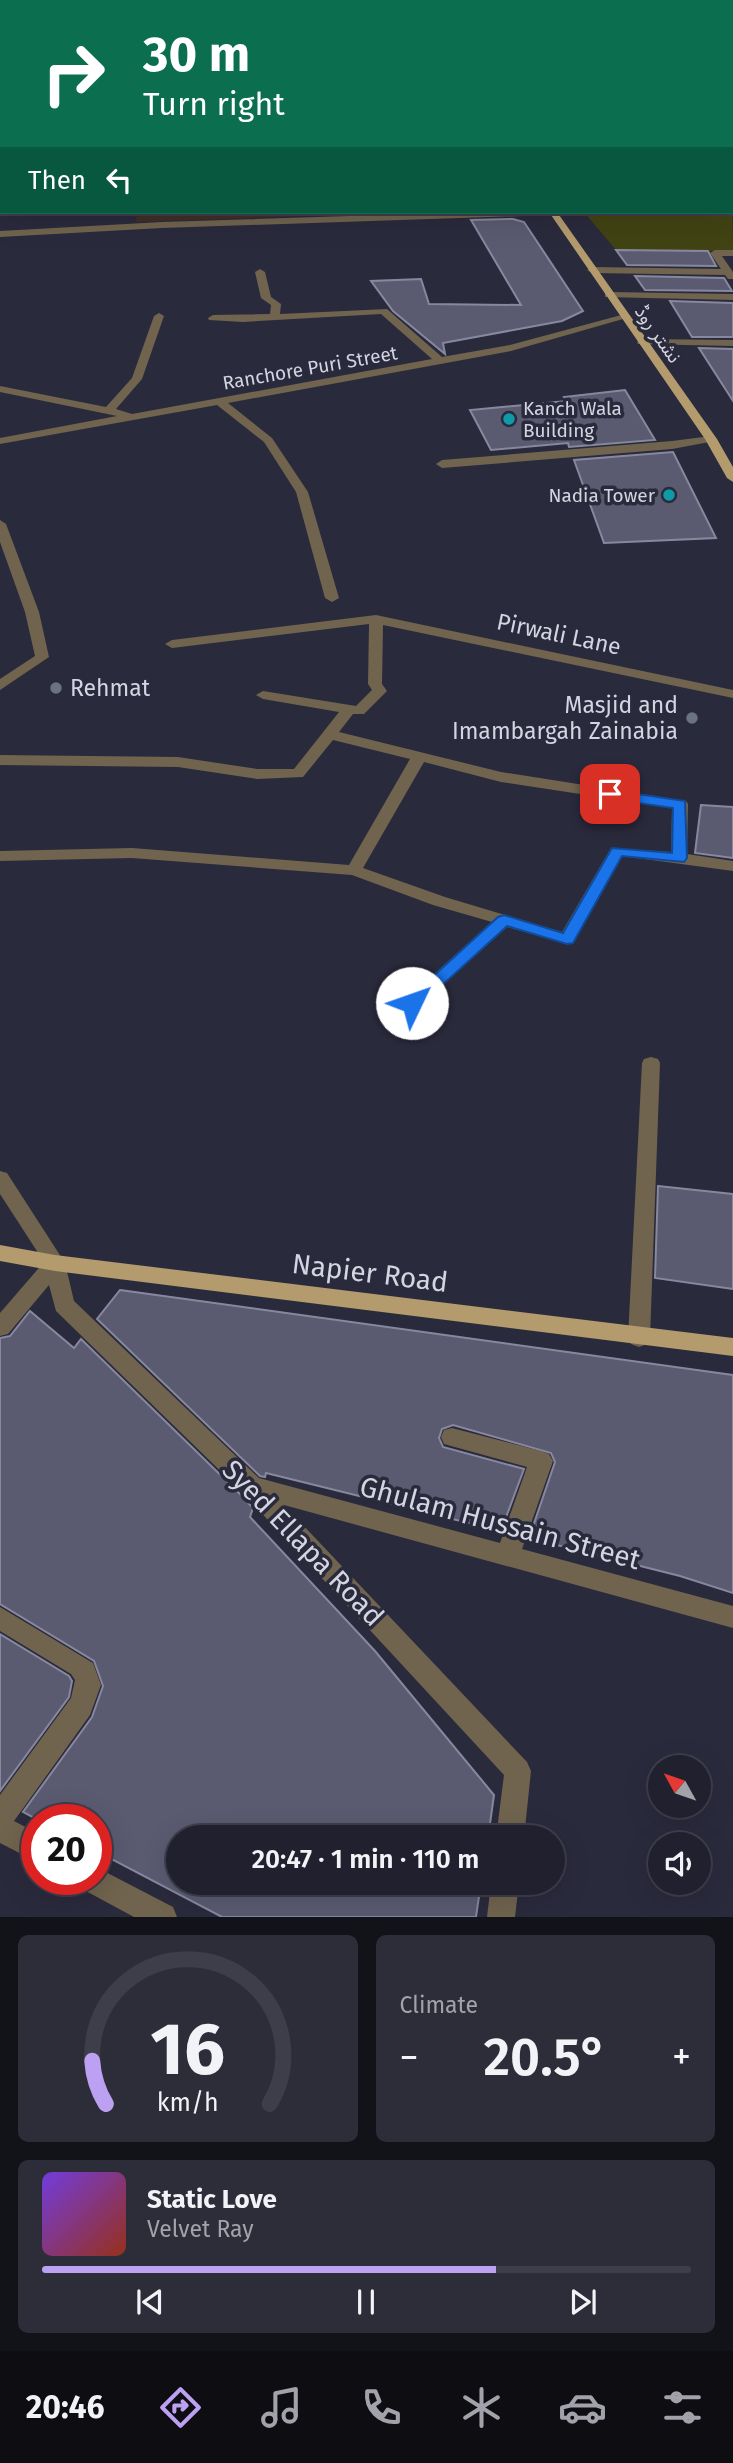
<!DOCTYPE html>
<meta charset="utf-8">
<style>
body{margin:0;font-family:"Fira Sans","Noto Sans Arabic",sans-serif;background:#2d2d3a;color:#f1f3f6;height:100vh;display:flex;flex-direction:column;font-size:26px;white-space:nowrap}
*{box-sizing:border-box;margin:0}
p{font-size:23px;color:#a2a3aa}
.icon{flex:none;width:38px;height:38px;fill:none;stroke:currentColor;stroke-width:2;stroke-linecap:round;stroke-linejoin:round}
.map{position:relative;height:1917px;overflow:hidden}
.panel{display:flex;flex-direction:column;gap:18px;padding:18px;background:#121219;flex:1}
.panel>*{flex:none}
.hud{position:absolute;left:0px;top:0px;width:733px;height:214px;box-shadow:0 7px 28px #0002,0 0 0 2px #3d3e4a;background:#0b6e4f;color:#fff;overflow:hidden}
.needle{width:46px;rotate:310deg}
.tools{position:absolute;left:648px;top:1755px;display:grid;gap:14px}
.tools a{display:grid;place-items:center;width:63px;height:63px;border-radius:50%;background:#20202e;box-shadow:0 7px 28px #0002,0 0 0 2px #3d3e4a;font-size:35px}
.speed{position:absolute;left:21px;top:1804px;display:flex;gap:14px;font-size:35px;font-weight:700;text-align:center}
.speed>*{display:grid;place-content:center;width:91px;height:91px;border-radius:50%;background:#20202e;box-shadow:0 7px 28px #0002,0 0 0 2px #3d3e4a;line-height:1}
.speed .limit{border:10px solid #d22;background:#fff;color:#111}
.pin{position:absolute;display:grid;place-items:center;width:60px;height:60px;color:#fff;margin:-30px;border-radius:14px;box-shadow:0 4px 10px #0006}
.me{position:absolute;width:77px;margin:-38px;rotate:48deg;stroke-linejoin:round;filter:drop-shadow(0 0 5px #0008)}
.turn{display:flex;align-items:center;gap:24px;height:147px;padding:0 28px;font-size:32px}
.turn .icon{width:91px;height:91px;stroke-width:2.5}
.turn b{display:block;font-size:49px;line-height:60px}
.then{display:flex;align-items:center;height:66px;padding:0 28px;background:#0003;gap:14px;font-size:26px}
.big{font-size:52px;font-weight:600;line-height:1.1}
.panel .widget{flex:1;display:flex;flex-direction:column;justify-content:center;gap:10px;min-width:0;padding:0 24px;border-radius:10px;background:#2d2d3a}
.panel .dial{align-items:center;gap:0}
.dial svg{height:182px;overflow:visible;fill:none;stroke:#3d3e4a;stroke-width:7;stroke-linecap:round;text-anchor:middle}
.dial text{fill:#f1f3f6;stroke:none}
.song{display:flex;align-items:center;gap:21px}
.cover{width:84px;height:84px;border-radius:10px;background:linear-gradient(135deg,hsl(260 70% 55%),hsl(10 70% 35%))}
.played{height:7px;border-radius:4px;background:linear-gradient(90deg,#bca0f2 70%,#3d3e4a 70%)}
.keys{display:flex;justify-content:space-around;direction:ltr}
.heat{display:flex;justify-content:space-between;align-items:center;font-size:38px;direction:ltr}
.panel .tiles{flex:1;display:grid;gap:18px;grid-template-columns:1fr 1fr}
.widget:last-child{grid-column:span 2}
.trip{position:absolute;left:166px;top:1825px;width:399px;height:70px;border-radius:35px;background:#20202e;box-shadow:0 7px 28px #0002,0 0 0 2px #3d3e4a;font-weight:600;line-height:70px;text-align:center}
.menu{display:flex;height:112px;justify-content:space-around;align-items:center;background:#0d0d12;color:#a2a3aa}
.menu .icon{width:49px;height:49px}
.menu .active{color:#bca0f2}
.menu b{font-size:32px;color:#f1f3f6}
.map>svg:first-child{display:block}
.education{fill:#402f26}
.green{fill:#424313}
.building{fill:#5a5b71;stroke:#87889f;stroke-width:2}
.lines{fill:none;stroke-linecap:round;stroke-linejoin:round}
.minor{fill:#70644e;fill-rule:evenodd}
.major{fill:#b49b6d;fill-rule:evenodd}
.route{fill:#1a73e8;stroke:#114b97;stroke-width:2}
.culture-dot{fill:#0f9aa8;stroke:#2a2a3d;stroke-width:2.5}
.worship-dot{fill:#6b7280;stroke:#2a2a3d;stroke-width:2.5}
.labels{text-anchor:middle;dominant-baseline:central;stroke-width:7;stroke-linejoin:round;paint-order:stroke}
.far-street-label{font-size:19px;fill:#d4d5e1;stroke:#2a2a3d}
.far-poi-label{font-size:19px;fill:#d4d5e1;stroke:#2a2a3d;text-anchor:start}
.street-label{font-size:23px;fill:#d4d5e1;stroke:#2a2a3d}
.poi-label{font-size:23px;fill:#d4d5e1;stroke:#2a2a3d;text-anchor:start}
.near-street-label{font-size:28px;fill:#d4d5e1;stroke:#2a2a3d}
</style>
<div class="map">
<svg width="733" height="1917" viewBox="0 0 733 1917">
<rect width="100%" height="100%" fill="#2a2a3d"/>
<path class="education" d="M137 212H418L136 222Z"/>
<path class="green" d="M732 187 733 251 616 250 584 212H732Z"/>
<path class="building" d="M513 219 524 222 583 311 562 321 443 343 445 354 393 311 371 281 421 279 429 304 521 305 471 220Z
M616 250 708 251 716 266 627 265Z
M635 276 724 278 732 291 645 290Z
M670 301 733 303V337H692Z
M699 348 733 349V401Z
M625 390 655 440 569 447 568 443 491 450 470 410 567 401 564 397Z
M673 452 716 538 604 543 574 460Z
M701 805 733 807V858L695 853Z
M658 1186 733 1194V1289L655 1278Z
M120 1290 733 1375V1593L680 1576 529 1538 555 1462 551 1453 453 1425 442 1429 439 1438 443 1447 524 1469 501 1531 266 1473 265 1477 260 1476 97 1319Z
M30 1311 74 1348 81 1339 241 1495 253 1508 250 1517 375 1651 494 1795 488 1838H178V1883H481L476 1917H222L96 1851V1820H38L23 1812 92 1717 103 1686 94 1661 0 1604V1338L10 1336Z
M0 1634 69 1676 72 1681 69 1697 0 1791Z"/>
<g class="lines">
<path class="minor" d="M274 0H303L306 2H276Z
M624 0H630V2H624Z
M0 29H2V34H0Z
M732 57H733V61H732Z
M0 132H2V136H0Z
M477 212H556L551 215 162 228 0 237V231L162 222Z
M715 250H733V256H722L733 272V279H728L725 275 592 273 587 270 592 267 721 269 710 253Z
M260 269 265 272 271 297 281 304 280 314 387 309 442 357 510 345 625 314 630 317 511 351 228 403 272 438 308 492 339 598 332 602 325 598 296 492 264 442 217 405 0 444V438L117 416 0 392V386L106 407 132 378 154 316 159 313 164 316 142 379 116 409 132 414 432 359 381 314 243 322 209 320 208 318 213 315 270 314 271 305 261 298 255 272Z
M609 292 733 294V300L605 297V293Z
M642 339 733 340V346L638 344 637 342Z
M711 436 717 439 715 441 672 449 442 468 436 464 442 460 672 441Z
M0 520 6 524 39 612 49 657 0 690V679L35 656 25 612 0 542Z
M376 615 733 690V698L383 625 382 684 387 691 364 714H353L339 732 501 772 686 801 688 804 687 854 733 861V871L622 856 573 943 567 944 507 927 418 1007H406L403 1003 406 999 492 922 433 905 352 875 132 858 0 861V851L132 848 349 865 410 759 333 740 303 777 257 779 178 767 0 765V755L178 757 257 769H294L339 712 263 699 256 695 263 691 356 706 372 690 368 684 369 624 172 648 165 644 172 640ZM424 762 501 782 672 808 671 852 611 848 562 932 445 897 363 868Z
M651 1057 658 1059 660 1063 650 1338 647 1344 639 1347 631 1344 628 1338 642 1063 644 1059Z
M0 1171 7 1173 65 1263 74 1301 259 1478 500 1543 527 1467 444 1444 441 1437 444 1430 452 1428 541 1451 549 1454 553 1461 522 1549 733 1606V1628L284 1505 527 1762 531 1771 524 1838H496L504 1775 243 1493 56 1311 49 1285 8 1334 0 1336V1313L44 1262 0 1194Z
M0 1607 93 1663 101 1685 90 1715 14 1821 37 1833V1862L0 1843V1795L71 1698 75 1680 71 1674 0 1631Z
M96 1867 173 1907 177 1917H134L84 1890 80 1880H96Z
M491 1883H519L515 1917H487Z"/>
<path class="major" d="M424 0H430L431 2H425Z
M732 122H733V126H732Z
M549 212H557L717 439 733 467V482L727 478 705 439Z
M0 1245 55 1255 733 1338V1356L55 1271 0 1261Z"/>
</g>
<path class="route" d="M610 790 685 801 687 858 684 862 622 856 573 943 567 944 507 926 418 1007H407L404 1003 407 1000 498 917 504 915 563 933 612 848 672 853 673 808 604 798V791Z"/>
<g class="culture-dot">
<circle cx="509" cy="419" r="7"/>
<circle cx="669" cy="495" r="7"/>
</g>
<g class="worship-dot">
<circle cx="56" cy="688" r="7"/>
<circle cx="692" cy="718" r="7"/>
</g>
<g class="labels">
<g class="far-street-label">
<text transform="translate(658 334) rotate(55)">نشتر روڈ</text>
<text transform="translate(310 368) rotate(-10)">Ranchore Puri Street</text>
</g>
<g class="far-poi-label">
<text x="523" y="408">Kanch Wala<tspan x="523" dy="22">Building</tspan></text>
<text x="655" y="495" text-anchor="end">Nadia Tower</text>
</g>
<g class="street-label">
<text transform="translate(559 634) rotate(12)">Pirwali Lane</text>
</g>
<g class="poi-label">
<text x="70" y="688">Rehmat</text>
<text x="678" y="705" text-anchor="end">Masjid and<tspan x="678" dy="26">Imambargah Zainabia</tspan></text>
</g>
<g class="near-street-label">
<text transform="translate(370 1273) rotate(7)">Napier Road</text>
<text transform="translate(500 1523) rotate(15)">Ghulam Hussain Street</text>
<text transform="translate(303 1543) rotate(46)">Syed Ellapa Road</text>
</g>
</g>
</svg>
<div class="tools">
<a><svg class="needle" viewBox="-14 -14 28 28"><path d="M0-13l5 13h-10z" fill="#e53935"/><path d="M0 13l5-13h-10z" fill="#a2a3aa"/></svg></a>
<a><svg class="icon" aria-label="sound" viewBox="0 0 24 24"><path d="M4 9h4l5-4v14l-5-4H4zM17 9q2 3 0 6"/></svg></a>
</div>
<div class="speed"><div class="limit">20</div></div>
<div class="pin" style="left:610px;top:794px;background:#d93025"><svg class="icon" aria-label="arrive" viewBox="0 0 24 24"><path d="M6 21V4h12l-3 4 3 4H6"/></svg></div>
<svg class="me" style="left:412px;top:1003px" viewBox="-20 -20 40 40"><circle r="19" fill="#fff"/><path d="M0-13L10 11 0 6-10 11z" fill="#1a73e8"/></svg>
<div class="trip">20:47 · 1 min · 110 m</div>
<div class="hud">
<div class="turn"><svg class="icon" aria-label="right" viewBox="0 0 24 24"><path d="M7 20v-9h11M14 6l5 5-5 5"/></svg><div><b>30 m</b>Turn right</div></div>
<div class="then">Then<svg class="icon" aria-label="left" viewBox="0 0 24 24"><path d="M17 20v-9H6M10 6l-5 5 5 5"/></svg></div>
</div>
</div>
<section class="panel">
<div class="tiles">
<div class="widget dial"><svg viewBox="0 0 100 80">
<path d="M14 69A42 42 0 1 1 86 69"/>
<path d="M14 69A42 42 0 0 1 8 50" stroke="#bca0f2"/>
<text x="50" y="56" font-size="32" font-weight="700">16</text>
<text x="50" y="72" font-size="11">km/h</text>
</svg></div>
<div class="widget"><p>Climate</p>
<div class="heat"><a>−</a><b class="big">20.5°</b><a>+</a></div>
</div>
<div class="widget">
<div class="song"><i class="cover"></i><div><b>Static Love</b><p>Velvet Ray</p></div></div>
<div class="played"></div>
<div class="keys"><svg class="icon" aria-label="previous" viewBox="0 0 24 24"><path d="M18 5L8 12l10 7zM5 5v14"/></svg><svg class="icon" aria-label="pause" viewBox="0 0 24 24"><path d="M8 5v14M16 5v14"/></svg><svg class="icon" aria-label="next" viewBox="0 0 24 24"><path d="M6 5l10 7-10 7zM19 5v14"/></svg></div>
</div>
</div>
</section>
<nav class="menu">
<b>20:46</b>
<svg class="icon active" aria-label="directions" viewBox="0 0 24 24"><path d="M12 3l9 9-9 9-9-9zM9 14v-3h6M13 9l2 2-2 2"/></svg>
<svg class="icon" aria-label="music" viewBox="0 0 24 24"><path d="M9 18V5l10-2v13"/><circle cx="6" cy="18" r="3"/><circle cx="16" cy="16" r="3"/></svg>
<svg class="icon" aria-label="phone" viewBox="0 0 24 24"><path d="M5 4h4l2 5-3 2q2 4 5 5l2-3 5 2v4C11 20 4 13 5 4z"/></svg>
<svg class="icon" aria-label="climate" viewBox="0 0 24 24"><path d="M12 3v18M4 7l16 10M4 17L20 7"/></svg>
<svg class="icon" aria-label="car" viewBox="0 0 24 24"><path d="M5 17H2v-5l4-1 3-4h7l3 4 3 1v5h-3M9 17h6M6 11h13"/><circle cx="7" cy="17" r="2"/><circle cx="17" cy="17" r="2"/></svg>
<svg class="icon" aria-label="filters" viewBox="0 0 24 24"><path d="M4 7h16M4 17h16"/><circle cx="9" cy="7" r="2"/><circle cx="15" cy="17" r="2"/></svg>
</nav>
